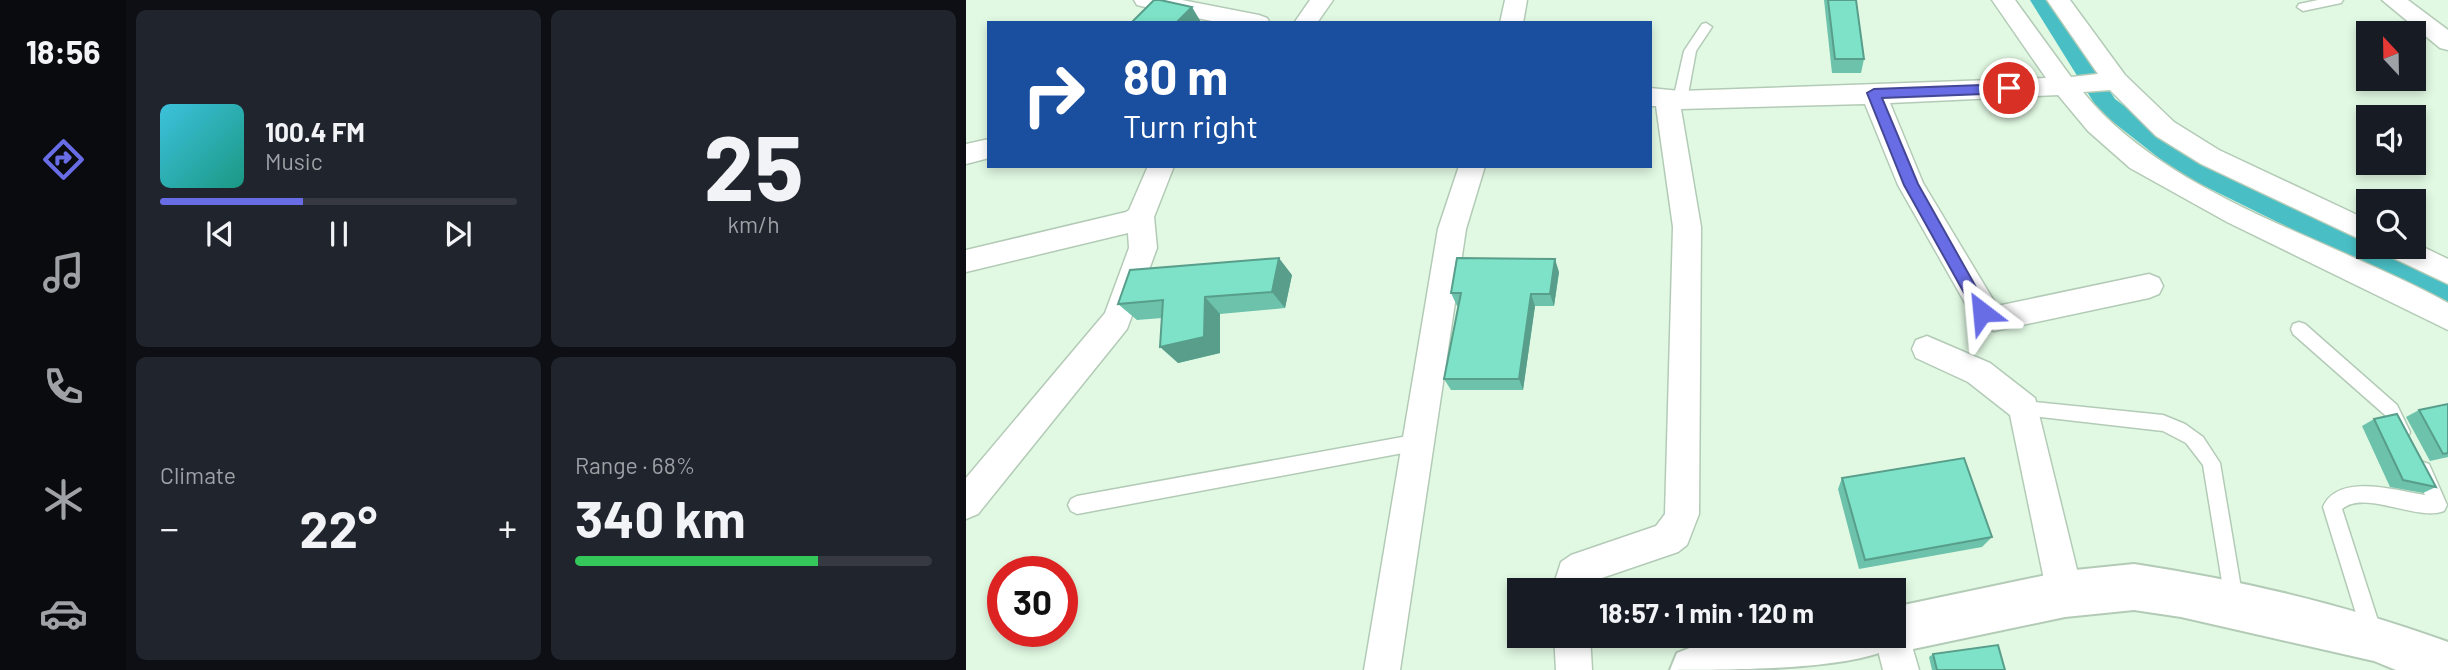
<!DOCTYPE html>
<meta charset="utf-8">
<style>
body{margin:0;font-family:Barlow,sans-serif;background:#20242c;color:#f1f3f6;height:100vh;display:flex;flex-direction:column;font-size:26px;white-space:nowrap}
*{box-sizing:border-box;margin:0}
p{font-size:23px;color:#9ea1a6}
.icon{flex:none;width:38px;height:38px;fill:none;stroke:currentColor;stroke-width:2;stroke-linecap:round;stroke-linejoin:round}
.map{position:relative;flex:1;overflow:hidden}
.panel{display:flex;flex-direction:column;gap:10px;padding:10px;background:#0d0f14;width:840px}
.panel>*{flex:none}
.banner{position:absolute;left:21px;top:21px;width:665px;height:147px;border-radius:0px;box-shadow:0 4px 10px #0003;background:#1a4fa0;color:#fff;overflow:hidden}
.needle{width:46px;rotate:338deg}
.tools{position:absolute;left:1390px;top:21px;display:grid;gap:14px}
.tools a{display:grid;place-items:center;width:70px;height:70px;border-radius:0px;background:#171b24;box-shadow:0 4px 10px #0003;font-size:35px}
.speed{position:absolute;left:21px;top:556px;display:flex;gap:14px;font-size:35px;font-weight:700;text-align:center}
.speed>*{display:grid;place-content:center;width:91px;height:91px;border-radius:50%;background:#171b24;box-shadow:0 4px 10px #0003;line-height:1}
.speed .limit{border:10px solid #d22;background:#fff;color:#111}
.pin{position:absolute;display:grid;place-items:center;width:60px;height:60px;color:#fff;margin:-30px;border:4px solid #fff;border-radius:50%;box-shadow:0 2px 7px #0007}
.me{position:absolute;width:77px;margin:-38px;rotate:331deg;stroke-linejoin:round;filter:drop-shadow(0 0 5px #0008)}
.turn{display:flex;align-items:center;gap:24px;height:147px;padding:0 21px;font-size:32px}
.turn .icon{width:91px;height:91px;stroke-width:2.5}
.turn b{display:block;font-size:49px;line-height:60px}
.big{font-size:52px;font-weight:700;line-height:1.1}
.panel .tile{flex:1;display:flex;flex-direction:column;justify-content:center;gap:10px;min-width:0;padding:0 24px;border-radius:10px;background:#20242c}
.panel .dial{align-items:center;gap:0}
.dial b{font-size:91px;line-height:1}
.song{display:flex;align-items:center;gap:21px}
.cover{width:84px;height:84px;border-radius:10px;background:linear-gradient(135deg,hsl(190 70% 55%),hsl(170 70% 35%))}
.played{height:7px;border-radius:4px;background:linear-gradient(90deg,#686de6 40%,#363941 40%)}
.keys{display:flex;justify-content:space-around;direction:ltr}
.heat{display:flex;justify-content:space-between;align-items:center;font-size:38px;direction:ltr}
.charge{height:10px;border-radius:5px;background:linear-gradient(90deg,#34c759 68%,#363941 0)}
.panel .tiles{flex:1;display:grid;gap:10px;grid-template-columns:repeat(2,1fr)}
.trip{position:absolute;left:541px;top:578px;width:399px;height:70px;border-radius:0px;background:#171b24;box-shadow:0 4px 10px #0003;font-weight:700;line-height:70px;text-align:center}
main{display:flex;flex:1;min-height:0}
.dock{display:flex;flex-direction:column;width:126px;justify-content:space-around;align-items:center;background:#090b0e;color:#9ea1a6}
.dock .icon{width:49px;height:49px}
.dock .active{color:#686de6}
.dock b{font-size:32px;color:#f1f3f6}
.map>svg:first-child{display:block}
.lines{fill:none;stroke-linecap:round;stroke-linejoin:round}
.canal{fill:#49bfc5;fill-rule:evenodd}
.lane-casing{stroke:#b3cbb6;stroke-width:3}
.street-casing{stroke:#b3cbb6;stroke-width:3}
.secondary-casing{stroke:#b3cbb6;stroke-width:4}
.lane{fill:#fff;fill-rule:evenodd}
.street{fill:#fff;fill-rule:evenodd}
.secondary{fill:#fff;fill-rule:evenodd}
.wall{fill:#6cc2ab}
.shaded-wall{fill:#589e8b}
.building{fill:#7de2c7;stroke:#589e8b;stroke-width:2}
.route{fill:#686de6;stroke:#444796;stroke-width:2}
</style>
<main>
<nav class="dock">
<b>18:56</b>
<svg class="icon active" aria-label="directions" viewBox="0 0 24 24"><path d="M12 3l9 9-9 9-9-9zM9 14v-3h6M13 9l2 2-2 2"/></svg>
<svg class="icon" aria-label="music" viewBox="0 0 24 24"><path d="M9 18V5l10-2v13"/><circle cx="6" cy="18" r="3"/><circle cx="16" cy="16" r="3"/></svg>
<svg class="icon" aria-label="phone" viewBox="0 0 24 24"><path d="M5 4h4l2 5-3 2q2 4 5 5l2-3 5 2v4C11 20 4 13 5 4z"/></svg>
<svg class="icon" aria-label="climate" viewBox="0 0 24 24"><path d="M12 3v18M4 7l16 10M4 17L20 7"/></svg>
<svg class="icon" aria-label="car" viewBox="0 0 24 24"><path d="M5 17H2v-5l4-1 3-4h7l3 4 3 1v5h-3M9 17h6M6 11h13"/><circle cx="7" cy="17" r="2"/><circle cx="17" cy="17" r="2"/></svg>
</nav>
<section class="panel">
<div class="tiles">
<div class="tile">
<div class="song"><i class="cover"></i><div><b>100.4 FM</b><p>Music</p></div></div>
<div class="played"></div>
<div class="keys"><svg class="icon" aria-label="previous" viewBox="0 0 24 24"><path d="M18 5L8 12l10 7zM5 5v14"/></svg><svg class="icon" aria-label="pause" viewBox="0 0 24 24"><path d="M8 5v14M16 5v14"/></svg><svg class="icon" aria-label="next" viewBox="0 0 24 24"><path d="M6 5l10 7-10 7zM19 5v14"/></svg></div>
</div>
<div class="tile dial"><b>25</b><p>km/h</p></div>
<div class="tile"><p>Climate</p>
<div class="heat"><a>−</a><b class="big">22°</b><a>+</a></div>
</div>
<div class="tile"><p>Range · 68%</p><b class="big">340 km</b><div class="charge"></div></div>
</div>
</section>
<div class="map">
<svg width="1482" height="670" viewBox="0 0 1482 670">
<rect width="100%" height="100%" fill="#e1f9e3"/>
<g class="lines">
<path class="canal" d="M1064 0H1086L1149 99 1230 159 1402 243V247H1409L1482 282V306L1212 173 1133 111Z"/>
<defs>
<path id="lane" d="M1352 0H1377L1375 3 1337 11 1331 7 1333 4Z
M740 23 746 27 730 51 721 100 714 105 709 103 707 100 718 51 736 24Z
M1333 322 1339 324 1431 405 1444 432 1442 437 1436 440 1430 437 1419 415 1327 334 1325 329 1327 324Z
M1058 401 1197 415 1219 424 1237 437 1254 463 1277 600 1275 607 1268 609 1261 607 1259 600 1237 465 1220 443 1197 431 1058 415 1052 413 1050 408 1052 403Z
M453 434 459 436 461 442 459 448 453 450 111 514 105 511 102 505 105 499 111 496Z
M1457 462 1463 464 1481 505 1478 511C1451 522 1399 489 1376 509L1417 636 1414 643 1407 646 1400 643 1397 636 1357 507C1372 472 1431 491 1459 495L1448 470 1451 464Z"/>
<path id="street" d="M168 0H216L293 15 301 18 304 23H255L179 7 171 5Z
M344 0H367L351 23H328Z
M539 0H561L557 23H534Z
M1026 0H1049L1105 77 1132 74 1081 0H1104L1159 75 1208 122 1253 150 1402 220V243L1235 164 1190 136 1144 90 1117 92C1201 196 1366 239 1482 303V330L1261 222 1164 168 1122 131 1092 95 924 103 957 183 1031 306 1183 274 1193 278 1197 286 1193 294 1183 298 1028 331 1011 324 932 185 899 104 715 109 735 227 733 514 721 545 712 552 627 581 622 590H586L595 562 605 555 690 526 699 514 707 227 690 106H684V88L714 91 1080 78Z
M1416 0H1442L1482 30V50L1474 48Z
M23 139V158L0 164V144Z
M182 166H208L188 217 191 248 161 329 12 514 0 519V478L139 313 163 248 162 233 0 272V250L160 212 163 210Z
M493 166H519L500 229 434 670H398L472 229Z
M1447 242 1482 259V284L1421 255 1417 247H1447Z
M961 336 1024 363 1069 398 1117 594 1111 606 1099 612 1087 606 1081 594 1044 415 1002 382 950 358 946 349 950 340Z
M928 618 939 622 953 670H917L908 635H928Z
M588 635H624L626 670H590Z"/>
<path id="secondary" d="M1168 564C1274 580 1381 605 1482 642V670H1430L1408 661 1215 617 1168 610 1099 617 928 653 920 650C877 670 758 670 704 670L711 653C778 625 857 635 928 635V607L1099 571Z"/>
</defs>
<use href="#lane" class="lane-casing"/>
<use href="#street" class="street-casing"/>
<use href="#secondary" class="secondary-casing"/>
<use href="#lane" class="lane"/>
<use href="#street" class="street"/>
<use href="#secondary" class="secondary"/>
</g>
<path class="wall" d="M858 0H890L898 59 895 73H866Z
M593 272 588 306H569L557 390H485L478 379 493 306H491L485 293Z
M326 275 319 308 254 314V353L212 363 196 318 171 320 152 304Z
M1482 404V457L1464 461 1440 417 1453 410Z
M1408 419 1470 487 1457 493 1424 487 1396 426Z
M876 478 1026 537 1016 547 893 569 872 489Z
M967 654 1039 670H966L963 657Z"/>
<path class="shaded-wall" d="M226 7 235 22 234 23H210Z
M313 258 326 275 319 308 306 292Z
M589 259 593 272 588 306 584 294Z
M565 294 569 306 557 390 553 379Z
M239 297 254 314V353L212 363 194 347Z"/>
<path class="building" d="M188 0H194L226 7 210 23H165Z
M862 0H890L898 59H869Z
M313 258 306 292 239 297 238 337 194 347 197 300 152 304 164 270Z
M491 258 589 259 584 294H565L553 379H478L495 293H485Z
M1482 404V453L1477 454 1453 410Z
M1431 414 1470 487 1437 480 1408 419Z
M998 458 1026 537 899 560 876 478Z
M1032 645 1039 670H971L967 654Z"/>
<path class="route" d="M1043 84 1049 88 1043 93 916 98 952 184 1024 312 1016 318 1011 316 938 185 901 93 908 89Z"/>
</svg>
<div class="tools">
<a><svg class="needle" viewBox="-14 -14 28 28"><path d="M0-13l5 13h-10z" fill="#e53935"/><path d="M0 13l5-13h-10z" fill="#9ea1a6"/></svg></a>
<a><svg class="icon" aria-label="sound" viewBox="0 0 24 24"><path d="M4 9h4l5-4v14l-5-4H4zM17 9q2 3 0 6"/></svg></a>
<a><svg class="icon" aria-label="search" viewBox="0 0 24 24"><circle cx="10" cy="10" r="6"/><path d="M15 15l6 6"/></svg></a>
</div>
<div class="speed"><div class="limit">30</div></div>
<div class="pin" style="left:1043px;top:88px;background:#d93025"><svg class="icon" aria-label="arrive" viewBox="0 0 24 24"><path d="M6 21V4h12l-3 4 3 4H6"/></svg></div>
<svg class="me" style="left:1016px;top:312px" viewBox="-20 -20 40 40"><path d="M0-17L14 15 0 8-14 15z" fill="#686de6" stroke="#fff" stroke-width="4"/></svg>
<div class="trip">18:57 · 1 min · 120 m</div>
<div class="banner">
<div class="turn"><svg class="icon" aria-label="right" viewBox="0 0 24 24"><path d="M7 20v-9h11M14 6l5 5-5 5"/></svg><div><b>80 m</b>Turn right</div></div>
</div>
</div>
</main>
